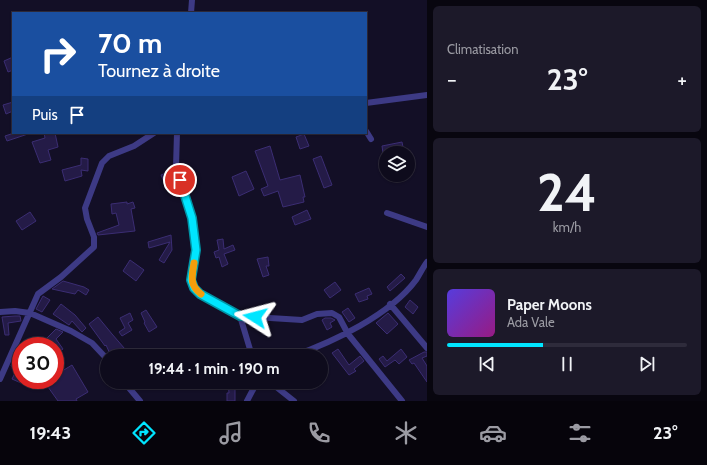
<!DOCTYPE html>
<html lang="fr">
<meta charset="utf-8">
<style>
body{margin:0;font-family:Cabin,sans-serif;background:#1c1929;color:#f1f3f6;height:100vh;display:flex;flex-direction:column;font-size:15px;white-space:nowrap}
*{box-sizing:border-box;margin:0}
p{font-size:13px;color:#9b9ba3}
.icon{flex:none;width:22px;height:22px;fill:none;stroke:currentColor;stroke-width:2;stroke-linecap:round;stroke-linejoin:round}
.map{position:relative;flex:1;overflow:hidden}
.side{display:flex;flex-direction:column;gap:6px;padding:6px;background:#08060f;width:280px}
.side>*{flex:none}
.hud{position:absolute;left:12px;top:12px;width:355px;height:122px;border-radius:0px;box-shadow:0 1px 3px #0004,0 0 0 1px #2e2b3b;background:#1a4fa0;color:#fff;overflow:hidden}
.tools{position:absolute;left:379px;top:146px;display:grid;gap:8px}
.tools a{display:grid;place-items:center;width:36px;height:36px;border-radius:50%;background:#0e0b1c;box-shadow:0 1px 3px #0004,0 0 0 1px #2e2b3b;font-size:20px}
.speed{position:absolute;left:12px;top:337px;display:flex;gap:8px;font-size:20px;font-weight:700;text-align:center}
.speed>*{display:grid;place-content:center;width:52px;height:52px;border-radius:50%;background:#0e0b1c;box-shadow:0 1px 3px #0004,0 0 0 1px #2e2b3b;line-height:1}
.speed .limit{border:6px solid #d22;background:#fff;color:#111}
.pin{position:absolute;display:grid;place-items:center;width:34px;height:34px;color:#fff;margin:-17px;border:2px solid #fff;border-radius:50%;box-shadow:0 1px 4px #0007}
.me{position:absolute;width:44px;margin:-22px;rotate:279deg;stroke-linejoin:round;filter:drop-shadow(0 0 3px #0008)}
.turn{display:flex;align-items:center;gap:14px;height:84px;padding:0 20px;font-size:18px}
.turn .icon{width:52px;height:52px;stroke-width:2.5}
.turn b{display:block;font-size:28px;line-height:34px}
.then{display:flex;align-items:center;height:38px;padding:0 20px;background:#0003;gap:8px;font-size:15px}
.big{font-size:30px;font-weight:700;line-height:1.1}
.side .card{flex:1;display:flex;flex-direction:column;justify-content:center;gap:6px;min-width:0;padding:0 14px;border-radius:6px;background:#1c1929}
.side .dial{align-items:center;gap:0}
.dial b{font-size:52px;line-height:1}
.song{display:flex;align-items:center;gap:12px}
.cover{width:48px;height:48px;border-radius:6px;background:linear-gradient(135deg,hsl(250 70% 55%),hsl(310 70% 35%))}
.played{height:4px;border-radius:2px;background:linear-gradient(90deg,#00e5ff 40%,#2e2b3b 40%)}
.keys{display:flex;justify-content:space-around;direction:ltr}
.heat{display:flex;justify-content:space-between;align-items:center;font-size:22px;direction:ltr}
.trip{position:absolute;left:100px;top:349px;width:228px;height:40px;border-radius:20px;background:#0e0b1c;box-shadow:0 1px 3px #0004,0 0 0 1px #2e2b3b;font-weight:700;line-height:40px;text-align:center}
.menu{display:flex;height:64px;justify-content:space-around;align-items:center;background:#06040b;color:#9b9ba3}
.menu .icon{width:28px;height:28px}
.menu .current{color:#00e5ff}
.menu b{font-size:18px;color:#f1f3f6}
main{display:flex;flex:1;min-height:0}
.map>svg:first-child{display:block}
.building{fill:#241b47;stroke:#3b2d73}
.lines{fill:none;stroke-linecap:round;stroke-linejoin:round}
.minor{stroke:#3d3a85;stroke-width:6}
.route-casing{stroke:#0095a6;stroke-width:10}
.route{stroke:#00e5ff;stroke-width:7}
.slow{stroke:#f59e0b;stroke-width:7}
</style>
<main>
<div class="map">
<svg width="427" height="401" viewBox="0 0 427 401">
<rect width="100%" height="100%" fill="#130f26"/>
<path class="building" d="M13 57V70L8 72 4 61Z
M13 102V111L6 114 3 105Z
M14 133H28V134L7 141 5 136Z
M44 133H55L58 147 48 150 51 160 40 163 32 142 45 138Z
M304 134 309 146 300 149 296 137Z
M402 142 404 152 383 153 382 146Z
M270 146 280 180 300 175 305 197H303L304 202 283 207 278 191 264 196 261 189 268 186 255 151Z
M321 156 332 185 324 188 313 159Z
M81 158 88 159V171L81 170 82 176 65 181 62 170 81 165Z
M171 171 174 180 165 184 161 175Z
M246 171 254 189 239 196 232 177Z
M127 202V204L133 202 135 208 131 209 135 231 98 235 97 233 119 225 116 213 112 214 111 204Z
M307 210 311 219 295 225 292 217Z
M30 212 36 221 22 230 16 221Z
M171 235 172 250 164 263 159 260 170 242 149 248 148 242Z
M223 239 224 249 233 245 235 250 224 254 228 264 222 267 219 257 216 258 214 252 219 250 217 240Z
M268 257 269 266H266L269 275 263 277 257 259Z
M130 260 144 270 136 281 123 271Z
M401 274 405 278 390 291 387 287Z
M63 281 84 287 89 290 86 295 78 290 75 294 52 289Z
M335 282 341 290 330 298 324 290Z
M369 288 372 294 367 296 368 299 359 302 355 294Z
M43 296 50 300 42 312 36 309Z
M410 300 418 307 413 314 405 307Z
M61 304 75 315 86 328 82 332 72 321 69 325 53 314Z
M348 308 355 318 349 322 342 312Z
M146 310 157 327 149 332 144 323 145 322 141 313Z
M130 313 133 320 128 323 132 330 122 336 119 332 125 328 120 318Z
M388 313 398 324 387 334 376 323Z
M15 316H20L21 321 8 323 9 335H5L2 317Z
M98 317 112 334 131 356H111L106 345 105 346 89 324Z
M325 318H331L335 320 330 323 332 327 327 330 322 320Z
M56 329 63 332 56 339 63 349 58 353 55 346H39Z
M338 349 349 365 360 356 364 361 354 369 356 371 349 375 332 353Z
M401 349 407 357 399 364 395 360 385 367 379 359 383 356 387 361Z
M424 352H427V356L422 358 427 366V382L414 363 412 364 409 360Z
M14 359 19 361 17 369 21 361V383L12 379 17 369 11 366Z
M72 365 88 392 76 399 77 401H58L43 380H55V367L59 373Z
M228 382H235V401H227V393H229Z"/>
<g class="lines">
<path class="minor" d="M191 13 192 0
M366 103 427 95
M366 131 371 139
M177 133 176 167 192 218 196 250 191 280 195 288 200 294 240 316 252 356
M387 213 427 227
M390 304 427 348
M0 312 15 311 30 313 71 331 92 343 107 359
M240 316 302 320 317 314 332 313 339 317 348 334 402 401
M293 356C333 342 390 315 416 280 420 274 423 267 427 262
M0 379 38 294 61 277 94 247V237L87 219 85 208 102 163 109 156 134 146 154 133
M124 382 140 401
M270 382 294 401
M247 401 257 382"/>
</g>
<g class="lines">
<defs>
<path id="route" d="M180 180 192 218 196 250 191 280 194 288 200 294 240 316 255 317"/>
</defs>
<use href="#route" class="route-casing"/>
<use href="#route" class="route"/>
<path class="slow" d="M194 263C192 276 189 285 201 294"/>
</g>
</svg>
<div class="tools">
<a><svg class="icon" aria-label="layers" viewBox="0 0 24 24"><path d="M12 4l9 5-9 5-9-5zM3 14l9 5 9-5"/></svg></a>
</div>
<div class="speed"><div class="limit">30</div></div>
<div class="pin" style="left:180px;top:180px;background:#d93025"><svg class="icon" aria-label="arrive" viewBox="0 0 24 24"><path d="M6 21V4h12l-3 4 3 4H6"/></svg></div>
<svg class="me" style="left:255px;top:317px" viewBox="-20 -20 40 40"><path d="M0-17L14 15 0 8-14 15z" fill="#00e5ff" stroke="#fff" stroke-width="4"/></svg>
<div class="trip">19:44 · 1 min · 190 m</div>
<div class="hud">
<div class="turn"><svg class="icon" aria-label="right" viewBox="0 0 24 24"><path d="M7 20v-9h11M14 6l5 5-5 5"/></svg><div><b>70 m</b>Tournez à droite</div></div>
<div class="then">Puis<svg class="icon" aria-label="arrive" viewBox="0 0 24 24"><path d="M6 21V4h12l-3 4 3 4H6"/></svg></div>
</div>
</div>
<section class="side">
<div class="card"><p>Climatisation</p>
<div class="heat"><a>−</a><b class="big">23°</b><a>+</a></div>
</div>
<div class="card dial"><b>24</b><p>km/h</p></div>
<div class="card">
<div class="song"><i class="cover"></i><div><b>Paper Moons</b><p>Ada Vale</p></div></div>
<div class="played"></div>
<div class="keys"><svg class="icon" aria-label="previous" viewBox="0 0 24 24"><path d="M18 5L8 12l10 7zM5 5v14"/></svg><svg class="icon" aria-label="pause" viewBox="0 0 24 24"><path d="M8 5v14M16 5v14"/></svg><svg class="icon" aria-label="next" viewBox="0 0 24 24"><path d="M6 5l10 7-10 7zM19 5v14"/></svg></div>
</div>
</section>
</main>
<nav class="menu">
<b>19:43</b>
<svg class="icon current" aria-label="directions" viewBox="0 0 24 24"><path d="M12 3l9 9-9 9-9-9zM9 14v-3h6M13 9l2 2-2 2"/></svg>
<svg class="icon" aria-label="music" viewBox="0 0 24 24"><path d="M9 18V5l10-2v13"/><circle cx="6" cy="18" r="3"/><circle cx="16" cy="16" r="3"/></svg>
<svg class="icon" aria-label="phone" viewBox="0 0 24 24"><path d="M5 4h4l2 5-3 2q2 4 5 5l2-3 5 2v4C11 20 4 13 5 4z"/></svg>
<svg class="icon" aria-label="climate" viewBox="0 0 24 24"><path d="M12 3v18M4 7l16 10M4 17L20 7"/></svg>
<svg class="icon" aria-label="car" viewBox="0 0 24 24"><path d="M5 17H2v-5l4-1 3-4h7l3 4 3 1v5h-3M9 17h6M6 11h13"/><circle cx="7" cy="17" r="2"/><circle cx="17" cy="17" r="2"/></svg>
<svg class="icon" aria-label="filters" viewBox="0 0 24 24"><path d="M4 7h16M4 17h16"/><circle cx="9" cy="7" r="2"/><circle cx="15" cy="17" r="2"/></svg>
<b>23°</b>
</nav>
